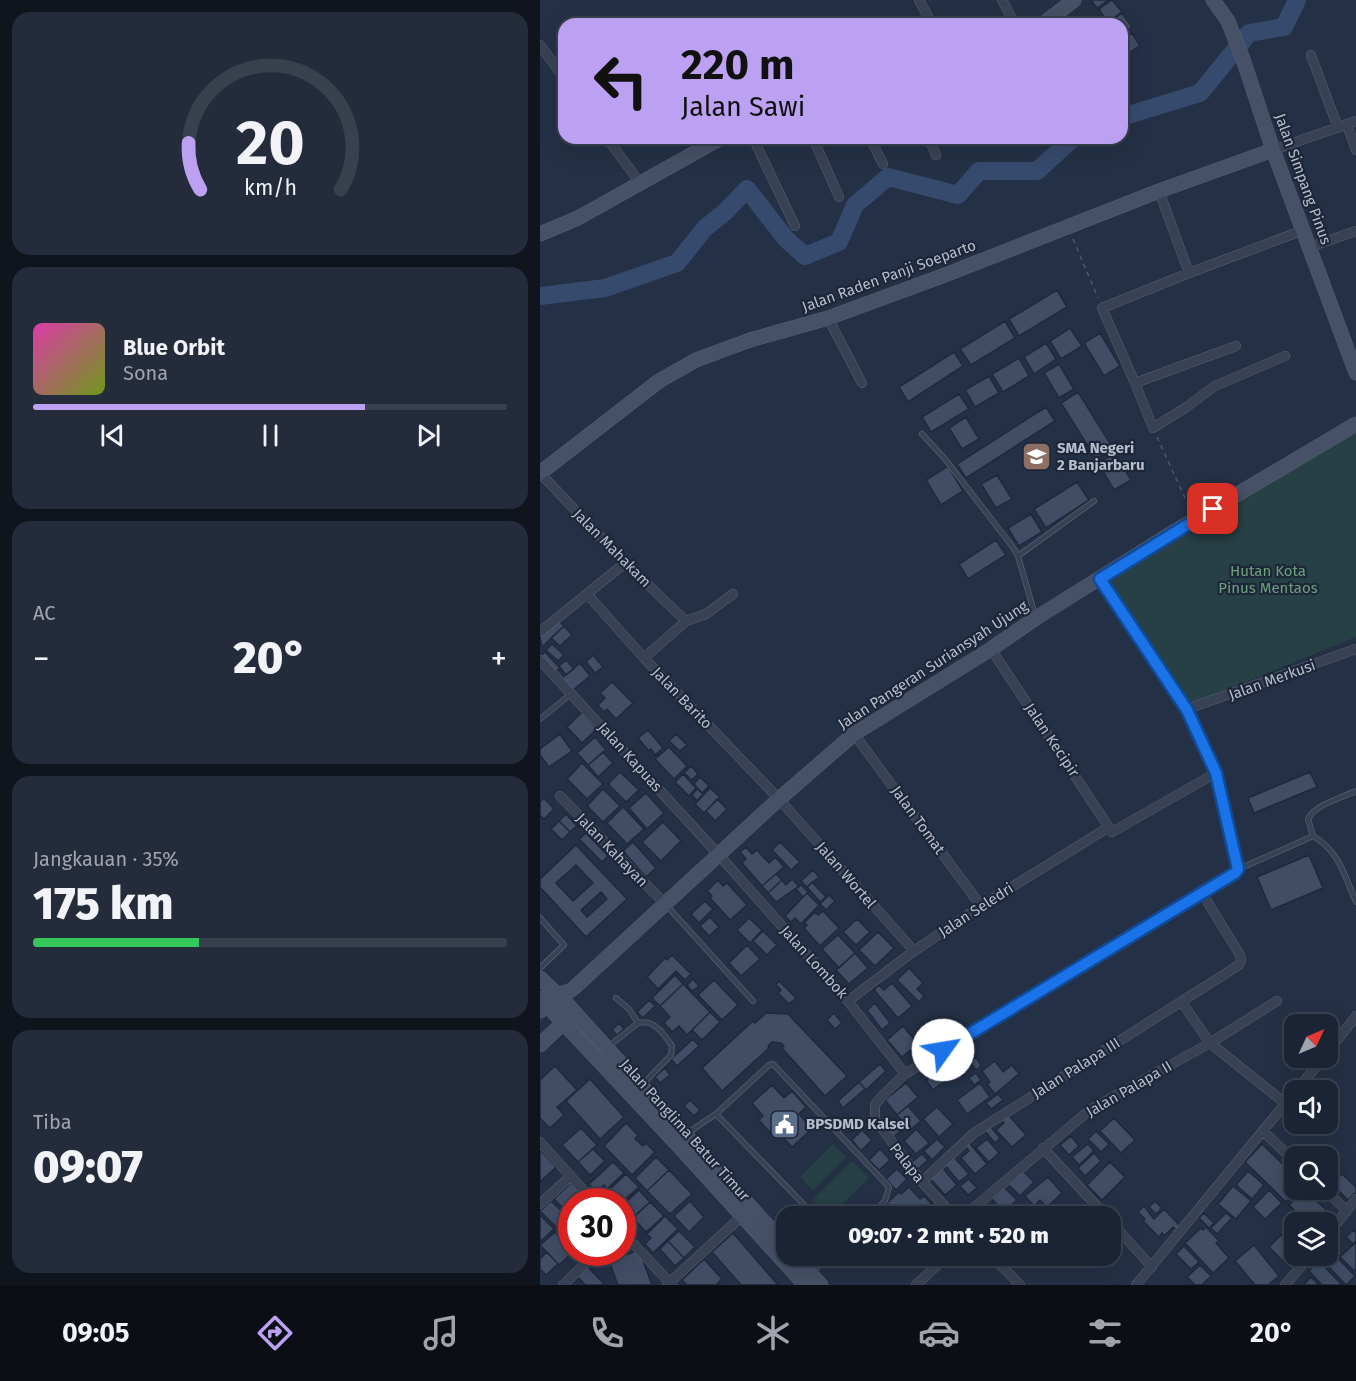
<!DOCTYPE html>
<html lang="id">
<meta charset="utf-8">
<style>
body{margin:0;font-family:"Fira Sans",sans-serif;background:#242c3c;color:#f1f3f6;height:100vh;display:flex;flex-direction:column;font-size:22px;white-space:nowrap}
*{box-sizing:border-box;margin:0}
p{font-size:20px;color:#a0a4ac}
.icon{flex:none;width:33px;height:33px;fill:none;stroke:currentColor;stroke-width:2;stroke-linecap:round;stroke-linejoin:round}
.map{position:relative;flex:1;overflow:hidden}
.panel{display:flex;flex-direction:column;gap:12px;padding:12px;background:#0f141d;width:540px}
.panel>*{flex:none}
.hud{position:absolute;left:18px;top:18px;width:570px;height:126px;border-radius:18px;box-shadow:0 6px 24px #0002,0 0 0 2px #39414f;background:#bca0f2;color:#111;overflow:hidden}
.needle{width:39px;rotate:46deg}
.tools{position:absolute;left:744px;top:1014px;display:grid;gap:12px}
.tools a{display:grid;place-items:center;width:54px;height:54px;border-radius:12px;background:#1b2434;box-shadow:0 6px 24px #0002,0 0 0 2px #39414f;font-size:30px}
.speed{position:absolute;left:18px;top:1188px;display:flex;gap:12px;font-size:30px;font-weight:700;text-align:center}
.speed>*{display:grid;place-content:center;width:78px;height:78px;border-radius:50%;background:#1b2434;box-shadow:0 6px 24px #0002,0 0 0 2px #39414f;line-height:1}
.speed .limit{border:9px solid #d22;background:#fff;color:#111}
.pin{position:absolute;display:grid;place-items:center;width:51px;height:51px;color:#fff;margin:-26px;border-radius:12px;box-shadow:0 3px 9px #0006}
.me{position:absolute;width:66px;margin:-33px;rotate:58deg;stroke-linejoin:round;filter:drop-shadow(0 0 4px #0008)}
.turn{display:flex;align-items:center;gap:21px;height:126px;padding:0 24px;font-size:27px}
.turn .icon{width:78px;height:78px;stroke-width:2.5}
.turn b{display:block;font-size:42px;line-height:51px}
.big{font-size:45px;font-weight:800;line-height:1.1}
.panel .card{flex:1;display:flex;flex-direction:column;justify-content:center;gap:9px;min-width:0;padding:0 21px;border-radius:18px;background:#242c3c}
.panel .dial{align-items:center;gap:0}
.dial svg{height:156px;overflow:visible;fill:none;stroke:#39414f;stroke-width:7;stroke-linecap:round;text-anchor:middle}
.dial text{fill:#f1f3f6;stroke:none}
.song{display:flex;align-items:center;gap:18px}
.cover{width:72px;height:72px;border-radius:9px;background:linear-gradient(135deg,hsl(320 70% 55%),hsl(80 70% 35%))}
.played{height:6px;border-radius:3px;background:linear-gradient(90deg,#bca0f2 70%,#39414f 70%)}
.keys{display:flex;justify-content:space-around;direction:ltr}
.heat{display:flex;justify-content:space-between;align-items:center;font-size:33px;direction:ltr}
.charge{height:9px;border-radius:4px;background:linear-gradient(90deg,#34c759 35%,#39414f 0)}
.trip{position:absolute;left:236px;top:1206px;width:345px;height:60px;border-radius:18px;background:#1b2434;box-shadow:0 6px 24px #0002,0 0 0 2px #39414f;font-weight:800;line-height:60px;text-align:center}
.tab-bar{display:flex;height:96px;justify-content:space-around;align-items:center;background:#0b0e15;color:#a0a4ac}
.tab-bar .icon{width:42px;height:42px}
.tab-bar .on{color:#bca0f2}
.tab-bar b{font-size:27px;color:#f1f3f6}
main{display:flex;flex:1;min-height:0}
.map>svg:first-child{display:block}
.green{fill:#264045}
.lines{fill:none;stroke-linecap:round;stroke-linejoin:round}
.river{stroke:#364a6d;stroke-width:18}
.building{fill:#404d65;stroke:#1f293b;stroke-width:1.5;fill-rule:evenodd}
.lane-casing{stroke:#576071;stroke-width:6}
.street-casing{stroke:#576071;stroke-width:10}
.secondary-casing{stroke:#576071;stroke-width:15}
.path{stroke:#445d61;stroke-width:1.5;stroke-dasharray:4.5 4.5;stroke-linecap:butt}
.lane{stroke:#394254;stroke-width:4.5}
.street{stroke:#394254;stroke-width:9}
.secondary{stroke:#465167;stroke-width:14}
.route-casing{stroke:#114b97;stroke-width:15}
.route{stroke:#1a73e8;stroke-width:10}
.labels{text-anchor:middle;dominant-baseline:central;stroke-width:4.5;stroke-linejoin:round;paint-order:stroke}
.street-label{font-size:15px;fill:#b6becd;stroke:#1d2739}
.poi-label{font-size:15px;font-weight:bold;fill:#b6becd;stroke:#1d2739;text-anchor:start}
.park-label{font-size:15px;fill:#6ba17a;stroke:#1d2739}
</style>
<main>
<section class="panel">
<div class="card dial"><svg viewBox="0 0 100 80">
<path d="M14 69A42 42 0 1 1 86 69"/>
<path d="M14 69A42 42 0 0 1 8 45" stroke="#bca0f2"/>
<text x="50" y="56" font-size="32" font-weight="700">20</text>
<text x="50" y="72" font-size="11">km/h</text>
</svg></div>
<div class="card">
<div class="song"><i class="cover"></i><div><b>Blue Orbit</b><p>Sona</p></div></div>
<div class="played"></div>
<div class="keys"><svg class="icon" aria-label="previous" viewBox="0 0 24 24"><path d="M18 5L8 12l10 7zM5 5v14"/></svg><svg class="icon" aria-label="pause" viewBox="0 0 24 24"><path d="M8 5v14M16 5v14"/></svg><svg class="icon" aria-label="next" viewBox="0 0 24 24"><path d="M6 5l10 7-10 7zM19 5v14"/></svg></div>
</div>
<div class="card"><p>AC</p>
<div class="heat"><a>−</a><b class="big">20°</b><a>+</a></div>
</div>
<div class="card"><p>Jangkauan · 35%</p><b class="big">175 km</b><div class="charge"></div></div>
<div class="card"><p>Tiba</p><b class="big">09:07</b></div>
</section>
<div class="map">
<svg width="816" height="1285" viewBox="0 0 816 1285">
<rect width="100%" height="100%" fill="#243045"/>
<path class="green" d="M816 431V637L647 706 564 581Z
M293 1144 306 1157 273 1190 260 1177Z
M312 1161 329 1178 290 1216 273 1200Z"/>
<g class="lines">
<path class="river" d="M582 117 660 93 709 33 744 27 757 0
M0 296 65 288 137 263 165 228 185 212 207 189 246 239 265 256 299 242 315 205 348 177 418 195 439 171H497L533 138"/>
</g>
<path class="building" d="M551 0H569L557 8Z
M572 0 582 12 567 22 559 9Z
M582 13 592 27 582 34V24H567Z
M592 33 600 46 587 54 582 47V40Z
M517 290 527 307 479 336 469 319Z
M465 321 475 338 431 365 420 349Z
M530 328 542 346 521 359 510 341Z
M560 333 580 366 564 376 544 343Z
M506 343 516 359 494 374 484 357Z
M414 352 423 366 368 402 359 387Z
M479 358 489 376 463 392 452 374Z
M519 364 534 389 519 398 504 373Z
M449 376 459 393 435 407 425 390Z
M538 392 573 448 556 459 521 403Z
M419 394 429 409 391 432 382 417Z
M506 407 515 421 426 478 417 464Z
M426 417 439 439 422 449 409 428Z
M575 453 591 480 574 490 558 463Z
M408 466 423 491 401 505 386 480Z
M457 475 472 499 456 508 441 484Z
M537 482 549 500 506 528 494 509Z
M491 514 502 532 479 546 468 528Z
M456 540 466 555 428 579 419 564Z
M18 620 24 626 2 647 0 637Z
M24 626 32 635 20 646 11 638Z
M12 644 24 655 18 661 6 650Z
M5 652 20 668 15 672 0 656Z
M53 655 63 667 55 673 46 662Z
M26 660 34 669 26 675 19 666Z
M40 663 50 676 32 691 22 678Z
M72 682 93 703 76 719 67 709 64 712 58 705 65 698 60 693Z
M42 712 57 729 42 743 27 727Z
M108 730 123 748 115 755 111 749 109 751 98 738Z
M20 734 32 751 9 767 0 755V749Z
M136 734 147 745 140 751 129 741Z
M55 737 66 750 48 765 37 753Z
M129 747 147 766 134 779 115 759Z
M63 752 73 763 58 777 48 765Z
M42 763 63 784 47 799 27 779Z
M151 766 158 774 152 780 144 773Z
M80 772 99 790 86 802 68 784Z
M770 772 777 787 714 813 708 798Z
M143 774 156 788 149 796 135 782Z
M160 777 169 786 162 793 154 784Z
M170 788 180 797 164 813 155 804Z
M63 789 80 806 63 822 47 806Z
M157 789 163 794 157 801 152 795Z
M106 793 124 813 107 829 89 808Z
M4 798 14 809 4 819 0 815V802Z
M177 799 187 809 175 821 166 811Z
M83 807 104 829 87 844 67 823Z
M26 814 37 826 30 832 19 821Z
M19 821 30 832 22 840 11 829Z
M123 822 141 841 121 861 102 842Z
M46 833 68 856 62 862 39 839Z
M93 842 116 868 106 877 83 851Z
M240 842 260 862 251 870 232 850Z
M36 845 87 899 46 937 0 887V879ZM36 865 53 883 33 901 16 883ZM61 892 67 899 47 917 41 910Z
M206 847 212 854 217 850 229 863 235 857 244 867 222 886 202 863 206 859 200 852Z
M769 855 783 888 731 910 717 877Z
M273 870 279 877 267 887 261 881Z
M236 874 242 880 228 893 222 886Z
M252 879 259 886 236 902 228 893 242 880 246 885Z
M178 880 183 886 187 883 207 905 190 920 170 898 172 896 167 891Z
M272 882 286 897 280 902 267 887Z
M261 885 268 892 263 897 256 889Z
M267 893 279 905 261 924 255 918 251 922 245 916Z
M289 895 295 901 286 910 280 904Z
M165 901 173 909 159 923 151 914Z
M283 911 299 928 280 946 264 928 267 925 264 923 275 912 278 915Z
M170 917 179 927 169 936 160 926Z
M209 918 222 930 210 943 197 930Z
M317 919 330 932 316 945 303 932Z
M223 931 237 945 227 955 213 941Z
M338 932 354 948 335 966 319 950Z
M298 935 315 953 299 968 282 949Z
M207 945 220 959 201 976 189 963Z
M315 953 328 968 309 984 296 970Z
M132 955 151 974 145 980 136 971 118 989 107 977 125 958 127 960Z
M369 968 383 983 377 989 384 996 379 1002 357 980Z
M135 975 143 984 120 1006 112 998Z
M153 979 159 986 152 991 147 985Z
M174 980 198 1005 182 1020 158 995Z
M239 981 256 998 249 1004 238 993 241 990 236 985Z
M352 983 372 1006 358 1018 334 990 339 985 344 990Z
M143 984 170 1012 147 1035 139 1026 132 1032 124 1023 130 1017 120 1006Z
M109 1000 115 1006 103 1018 97 1012Z
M335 1003 350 1023 342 1030 327 1010Z
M170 1012 180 1022 162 1040 152 1030Z
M226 1013 248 1014 307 1076 285 1096 242 1048 244 1046 241 1043 232 1042 228 1046 229 1048 182 1091 162 1068 213 1021 215 1023Z
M294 1013 302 1023 295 1029 287 1020Z
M79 1023 84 1029 77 1035 72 1030Z
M363 1026 378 1044 362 1057 347 1040Z
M153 1039 159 1046 137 1066 131 1059Z
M436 1057 441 1066 436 1070 430 1062Z
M393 1060 407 1079 393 1090 386 1080 393 1075 386 1065Z
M455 1061 463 1072 472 1065 479 1074 455 1094 447 1084 450 1082 442 1071Z
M340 1064 346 1071 326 1090 319 1082Z
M15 1066 37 1090 17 1107 24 1115 10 1128 0 1118V1080Z
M125 1068 130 1075 120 1083 115 1077Z
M436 1073 441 1080 434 1085 429 1078Z
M50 1079 84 1117 60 1139 26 1101Z
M319 1082 325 1089 303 1108 298 1101Z
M366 1083 378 1097 357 1115 345 1100Z
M440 1083 450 1097 427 1114 417 1100Z
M232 1085 244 1098 252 1091 266 1107 259 1114 272 1129 252 1147 237 1131 233 1136 219 1120 223 1116 212 1103Z
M458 1094 463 1100 451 1109 446 1103Z
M150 1100 160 1110 154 1116 144 1106Z
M368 1106 381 1121 370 1130 357 1115Z
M397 1107 413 1124 399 1137 383 1119Z
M466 1112 486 1135 472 1147 456 1130 464 1123 460 1118Z
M311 1117 315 1130 300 1133 297 1121Z
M352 1117 363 1129 352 1138 341 1126Z
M574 1118 595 1140 581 1153 560 1131Z
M86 1123 98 1135 95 1139 103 1146 106 1143 115 1152 92 1175 64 1146Z
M450 1126 460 1138 455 1143 445 1131Z
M41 1128 57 1145 38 1162 22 1145Z
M376 1129 389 1143 376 1154 364 1141Z
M322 1130 332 1140 321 1151 312 1140Z
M556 1131 569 1144 561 1152 548 1139Z
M531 1136 539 1146 529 1155 520 1145Z
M397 1139 405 1147 392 1160 384 1151Z
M447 1139 459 1153 449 1162 436 1148Z
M427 1140 447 1164 435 1174 421 1158 429 1151 423 1144Z
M548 1144 554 1151 539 1165 532 1157Z
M722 1144 754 1175V1190H758L746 1202 705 1162Z
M53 1149 65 1161 50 1175 38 1162Z
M340 1149 350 1160 339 1170 329 1160Z
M0 1150 16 1167 0 1182Z
M554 1153 561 1161 545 1176 538 1168Z
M382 1154 388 1160 378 1169 372 1162Z
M412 1155 429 1174 419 1182 403 1163Z
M116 1157 129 1170 107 1191 95 1178Z
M788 1161 801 1173 788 1185Z
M73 1162 84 1173 67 1189 64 1185 56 1192 49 1184Z
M570 1162 585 1177 562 1200 547 1185Z
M401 1166 417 1185 405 1195 388 1176Z
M357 1169 367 1179 356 1190 346 1179Z
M129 1170 152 1194 130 1214 107 1191Z
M482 1170 494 1182 480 1196 468 1184Z
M708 1171 724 1185 712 1199 696 1185Z
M86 1174 99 1187 82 1202H70L69 1200 73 1196 68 1191Z
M802 1174 816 1187V1192L808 1200 792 1184Z
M508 1177 522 1193 507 1207 500 1200 494 1206 485 1196Z
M429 1179 437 1188 428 1195 420 1186Z
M31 1183 46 1199 43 1202H32V1212L29 1214 14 1199Z
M462 1185 477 1200 464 1212 450 1197Z
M693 1186 711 1201 696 1219 678 1204Z
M369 1187 380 1199 384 1196 402 1215 400 1216H342L352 1208 347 1203 359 1192 361 1194Z
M99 1190 110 1202 90 1220 82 1212V1206Z
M729 1190 742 1203 725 1219 713 1207Z
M764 1190 790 1213 781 1222H767L749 1205Z
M11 1201 28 1217 17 1228 0 1211Z
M150 1201 164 1217 149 1232 134 1216Z
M615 1201 622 1208 616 1214 609 1207Z
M110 1202 124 1216 106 1232 93 1218Z
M454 1202 464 1212 460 1216H455L447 1209Z
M479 1204 492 1216H467Z
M443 1205 450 1216H428Z
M604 1206 614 1219 624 1209 641 1227 637 1231 633 1227 624 1236 622 1233 619 1237 603 1221 605 1219 598 1212Z
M664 1213 674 1223 669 1228 659 1218Z
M686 1213 692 1218 677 1234 671 1228Z
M0 1215 14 1229 1 1241 0 1239Z
M125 1216 138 1229 113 1253 105 1244 111 1238 107 1234Z
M29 1222 32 1225V1234L27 1238 20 1231Z
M666 1227 679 1241 676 1243 689 1258 673 1273 645 1243 661 1228 663 1230Z
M813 1230 816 1233V1241L813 1244 806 1237Z
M139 1231 155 1247 144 1258 128 1241Z
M15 1232 33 1252 19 1265 0 1245Z
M193 1233 238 1285H201L172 1252Z
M32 1234V1247L30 1249 23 1241Z
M741 1235 754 1249V1256H760L749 1267 729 1247Z
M128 1241 144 1258 135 1266 120 1249Z
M816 1242V1269L814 1271 800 1257Z
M714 1245 739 1276 728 1285H715L695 1261Z
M644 1246 659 1262 651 1269 636 1254Z
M99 1250 112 1285H78L69 1261Z
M790 1250 815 1276 806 1285 781 1259 788 1256Z
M7 1252 18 1264 6 1275 0 1269V1259Z
M352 1256H376L370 1262 357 1261Z
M164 1259 182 1279 176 1285H147L142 1280Z
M779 1261 802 1285H782L769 1271Z
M660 1265 671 1276 662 1285H655L647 1277Z
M47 1266 65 1285H45L37 1276Z
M771 1277 779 1285H763Z"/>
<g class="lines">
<defs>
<path id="lane" d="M382 434 405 459 472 546 478 556 495 615
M478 556 554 501
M0 719 31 694
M816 791C801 798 776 804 768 819L773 836C800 852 804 875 816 902
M699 869 773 836
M127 906 213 1001
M0 918 24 945 0 968
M76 998 89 1009 98 1023
M69 1046 98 1023C114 1019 124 1034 132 1046L131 1055 102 1085
M176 1114 275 1216
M146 1134 176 1114 229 1065 233 1064 349 1187 345 1201 330 1216
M272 1272 289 1256"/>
<path id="street" d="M379 0 392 24
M462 0 475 24
M0 45 24 78
M771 55 798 128
M807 125 816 150
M67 138 100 183
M213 138 255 226
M273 138 299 197
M330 138 343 164
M389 138 396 155
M733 150 816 121
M619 191 649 273
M770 247 816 231
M288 318 322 383
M745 356 675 386 645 408 613 428 595 383 562 308 649 273 764 230
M595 383 696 346
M0 473 85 563 146 621
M47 594 104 658 239 799 374 951
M0 632 85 563
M451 649 572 832 676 773
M104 658 146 621 166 614 193 594
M0 660 179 855 308 1001 365 1074
M647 709 816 649
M314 734 441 906
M20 796 125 904
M308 1001 374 951 441 906 569 827
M641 1001 670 1043 746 1104
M788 1052 816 1016
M757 1090 783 1058
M723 1131 754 1161
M0 1142 54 1202
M503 1148 566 1216
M382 1182 434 1133 699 965 701 960 700 955 662 893
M785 1190 807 1211
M0 1204 31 1176
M414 1216 382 1182 335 1119V1105L342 1096 365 1074 695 873 698 869 676 773 647 709 560 579
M424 1216 551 1109 670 1043 737 1001
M570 1221 612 1267
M82 1232 132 1285
M788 1234 816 1199
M452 1256 480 1285
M23 1285 57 1252
M127 1285 202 1216
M376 1285 407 1256
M596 1285 754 1093
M745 1285 770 1256"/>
<path id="secondary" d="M673 0 688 21 704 62 733 150 816 373
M503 24 534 0
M0 234 38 218 181 138
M0 473 119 381 156 360 210 340 288 318 405 275 619 191 733 150
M0 978 27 1004 246 1246
M0 998 136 1143 265 1285
M0 1011 17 995 30 991 35 987 239 799 314 734 451 649 496 618 627 536 816 424
M0 1045 23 1023 25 1015
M254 1256 281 1285"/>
</defs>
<use href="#lane" class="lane-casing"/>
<use href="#street" class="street-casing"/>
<use href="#secondary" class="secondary-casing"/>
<path class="path" d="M533 239 558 298
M617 437 650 509"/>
<use href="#lane" class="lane"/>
<use href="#street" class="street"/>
<use href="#secondary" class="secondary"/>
</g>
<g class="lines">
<defs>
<path id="route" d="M403 1050 695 873 698 869 676 773 647 710 560 579 673 509"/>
</defs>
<use href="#route" class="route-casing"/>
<use href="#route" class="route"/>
</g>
<defs>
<symbol id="school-square" viewBox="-11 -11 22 22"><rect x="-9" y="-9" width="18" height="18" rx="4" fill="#8d6e63" stroke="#1d2739"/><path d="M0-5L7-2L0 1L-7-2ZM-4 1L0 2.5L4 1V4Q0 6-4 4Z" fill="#fff"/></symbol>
<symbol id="civic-square" viewBox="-11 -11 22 22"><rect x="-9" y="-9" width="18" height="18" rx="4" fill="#5c6f8a" stroke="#1d2739"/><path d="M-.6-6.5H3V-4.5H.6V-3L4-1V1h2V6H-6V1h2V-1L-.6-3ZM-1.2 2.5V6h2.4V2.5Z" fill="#fff"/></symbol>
</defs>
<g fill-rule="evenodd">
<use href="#school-square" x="480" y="440" width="33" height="33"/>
<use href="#civic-square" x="228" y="1108" width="33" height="33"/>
</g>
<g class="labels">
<g class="street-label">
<text transform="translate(763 179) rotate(70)">Jalan Simpang Pinus</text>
<text transform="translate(349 276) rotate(-20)">Jalan Raden Panji Soeparto</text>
<text transform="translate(72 548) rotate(45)">Jalan Mahakam</text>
<text transform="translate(393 665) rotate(-33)">Jalan Pangeran Suriansyah Ujung</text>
<text transform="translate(732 680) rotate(-20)">Jalan Merkusi</text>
<text transform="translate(142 698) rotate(46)">Jalan Barito</text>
<text transform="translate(512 740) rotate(56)">Jalan Kecipir</text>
<text transform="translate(90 757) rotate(48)">Jalan Kapuas</text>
<text transform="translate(378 820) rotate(54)">Jalan Tomat</text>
<text transform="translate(72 850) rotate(46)">Jalan Kahayan</text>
<text transform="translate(306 875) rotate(49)">Jalan Wortel</text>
<text transform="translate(436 910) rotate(-33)">Jalan Seledri</text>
<text transform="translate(274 962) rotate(48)">Jalan Lombok</text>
<text transform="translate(536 1068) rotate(-32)">Jalan Palapa III</text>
<text transform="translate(589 1089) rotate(-30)">Jalan Palapa II</text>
<text transform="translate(145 1130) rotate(48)">Jalan Panglima Batur Timur</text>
<text transform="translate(367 1163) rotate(52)">Palapa</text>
</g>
<g class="poi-label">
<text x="517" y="448">SMA Negeri<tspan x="517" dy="17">2 Banjarbaru</tspan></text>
<text x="266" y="1124">BPSDMD Kalsel</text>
</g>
<g class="park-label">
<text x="728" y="571">Hutan Kota<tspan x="728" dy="17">Pinus Mentaos</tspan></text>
</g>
</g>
</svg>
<div class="tools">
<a><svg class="needle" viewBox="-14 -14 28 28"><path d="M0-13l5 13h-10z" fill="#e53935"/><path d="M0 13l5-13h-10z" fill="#a0a4ac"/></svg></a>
<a><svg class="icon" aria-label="sound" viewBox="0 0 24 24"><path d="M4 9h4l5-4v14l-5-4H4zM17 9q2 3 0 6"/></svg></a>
<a><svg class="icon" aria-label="search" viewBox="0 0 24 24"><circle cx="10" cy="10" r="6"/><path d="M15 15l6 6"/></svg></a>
<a><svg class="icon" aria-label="layers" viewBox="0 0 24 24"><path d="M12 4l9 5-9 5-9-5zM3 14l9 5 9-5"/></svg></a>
</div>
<div class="speed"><div class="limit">30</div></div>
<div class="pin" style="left:673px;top:509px;background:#d93025"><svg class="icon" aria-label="arrive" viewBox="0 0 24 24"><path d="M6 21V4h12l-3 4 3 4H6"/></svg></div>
<svg class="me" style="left:403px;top:1050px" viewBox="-20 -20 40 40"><circle r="19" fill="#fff"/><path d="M0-13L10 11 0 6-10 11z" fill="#1a73e8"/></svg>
<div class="trip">09:07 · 2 mnt · 520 m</div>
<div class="hud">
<div class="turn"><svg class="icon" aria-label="left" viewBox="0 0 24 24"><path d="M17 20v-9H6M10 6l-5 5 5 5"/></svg><div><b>220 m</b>Jalan Sawi</div></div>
</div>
</div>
</main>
<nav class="tab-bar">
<b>09:05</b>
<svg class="icon on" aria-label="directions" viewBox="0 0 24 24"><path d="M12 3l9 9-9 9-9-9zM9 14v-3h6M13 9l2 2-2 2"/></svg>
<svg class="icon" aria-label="music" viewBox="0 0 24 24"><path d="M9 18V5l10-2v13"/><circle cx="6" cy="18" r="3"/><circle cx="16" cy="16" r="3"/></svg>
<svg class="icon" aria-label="phone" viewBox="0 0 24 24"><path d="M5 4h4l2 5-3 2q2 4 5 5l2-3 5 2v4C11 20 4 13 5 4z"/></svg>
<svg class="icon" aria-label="climate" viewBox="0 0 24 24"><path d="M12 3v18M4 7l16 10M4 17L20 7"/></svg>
<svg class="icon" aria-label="car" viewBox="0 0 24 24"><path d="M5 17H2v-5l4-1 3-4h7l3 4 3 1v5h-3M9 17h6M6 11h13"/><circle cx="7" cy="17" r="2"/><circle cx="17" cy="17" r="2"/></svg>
<svg class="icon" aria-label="filters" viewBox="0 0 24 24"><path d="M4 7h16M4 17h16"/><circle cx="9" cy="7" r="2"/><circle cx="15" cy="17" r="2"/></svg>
<b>20°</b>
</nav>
